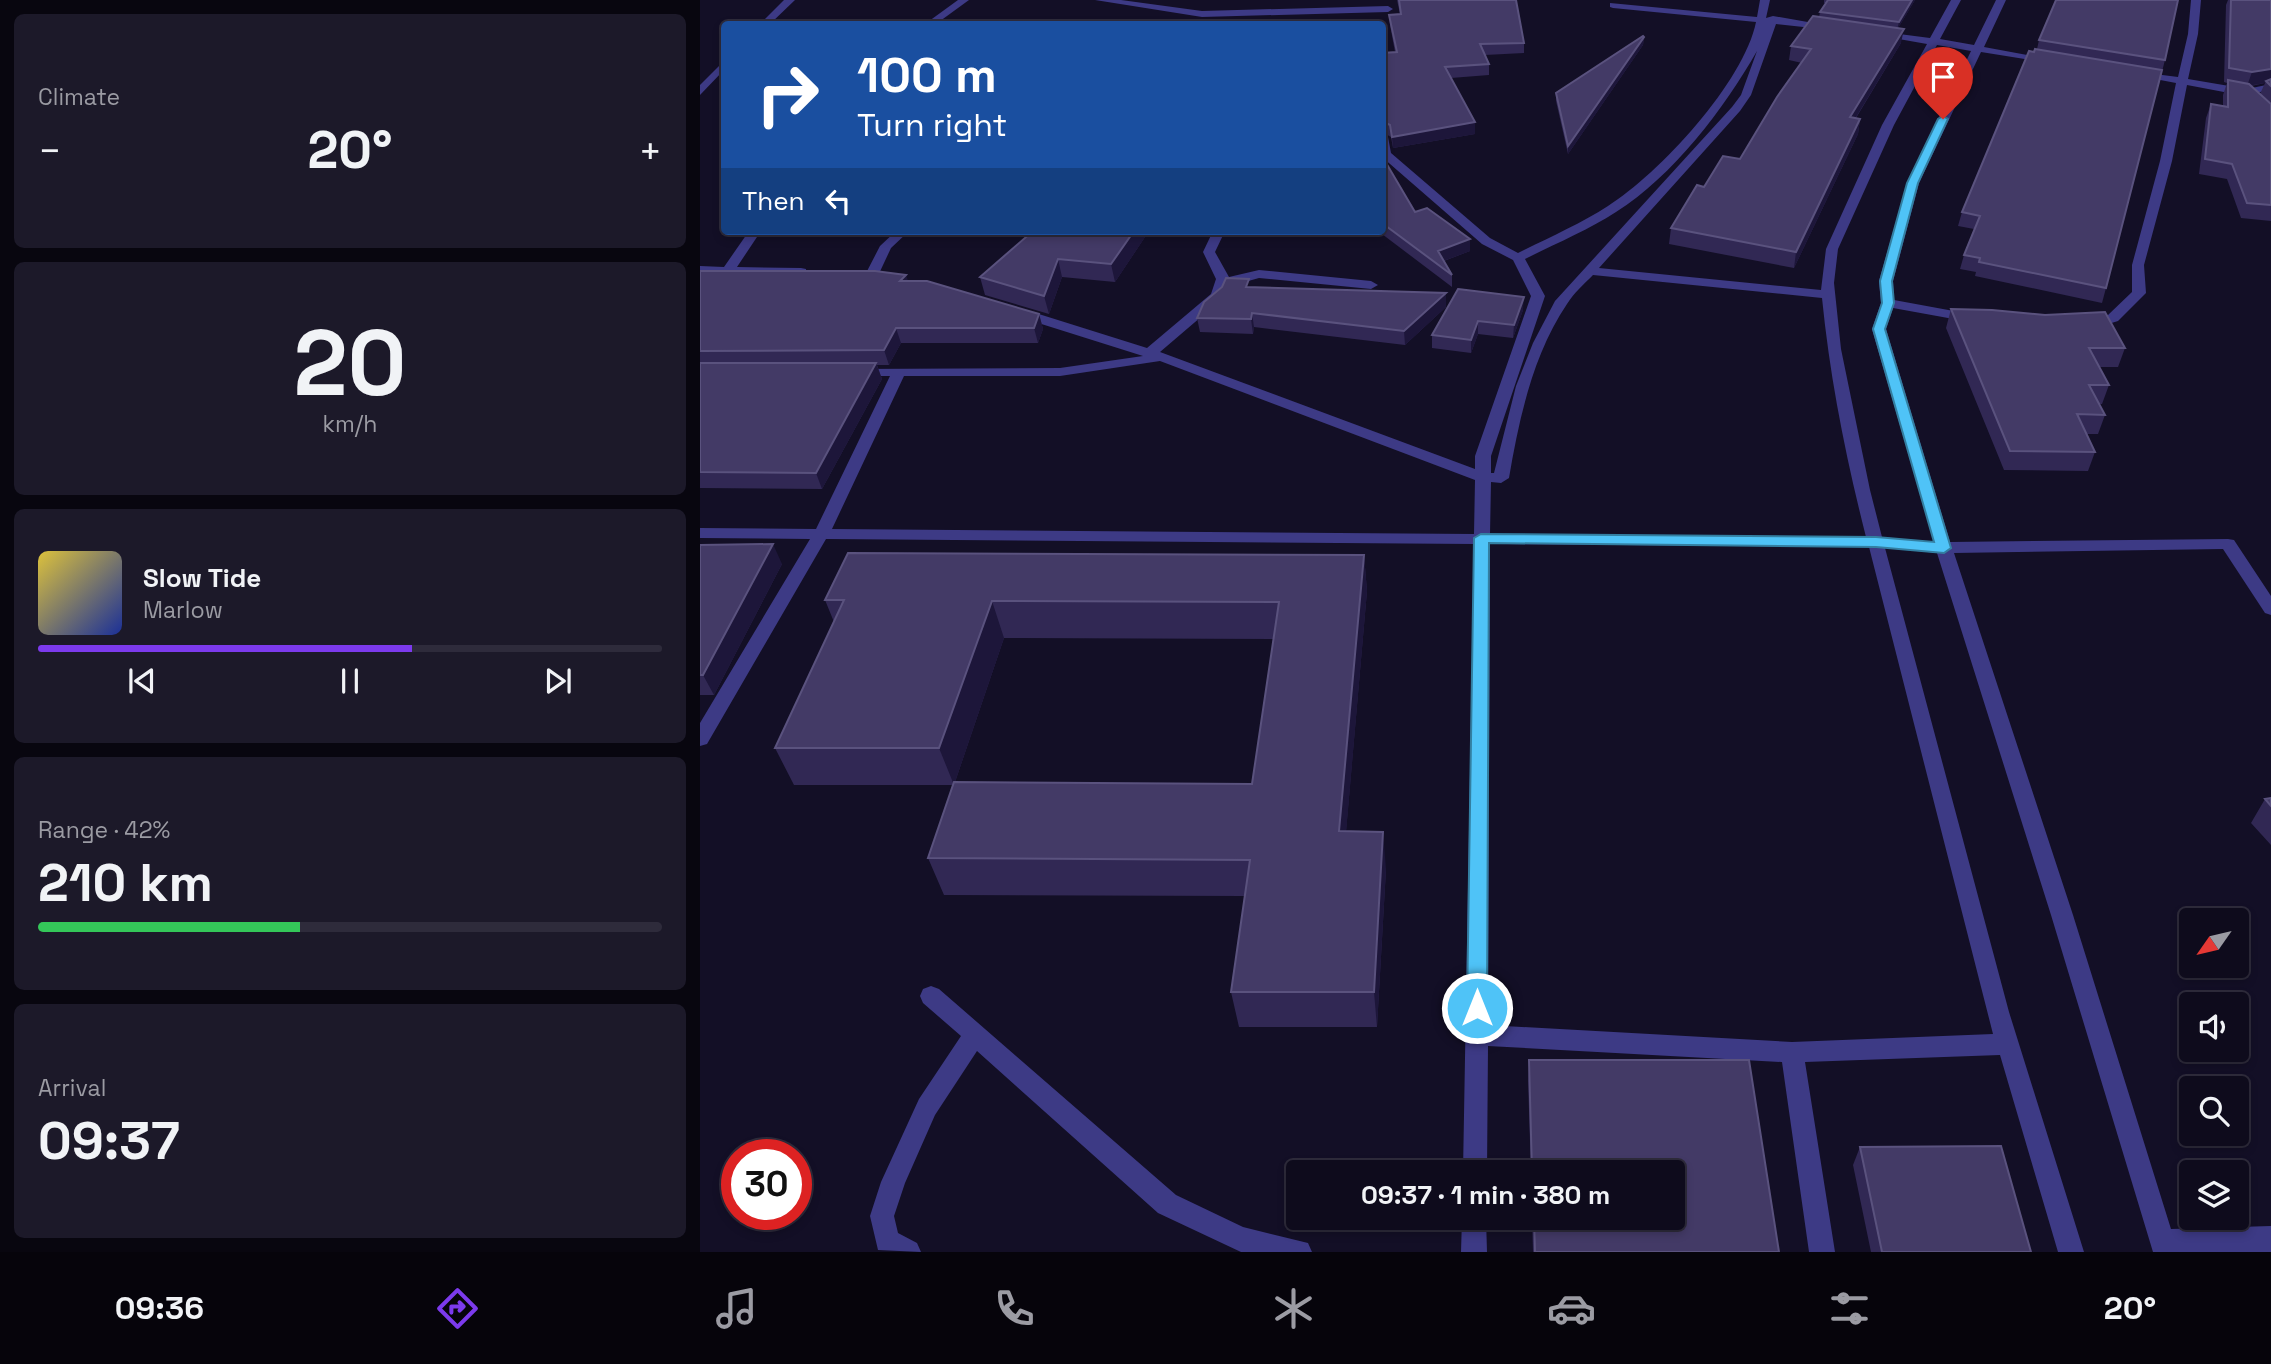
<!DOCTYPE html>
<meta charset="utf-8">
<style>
body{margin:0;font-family:"Space Grotesk",sans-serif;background:#1c1929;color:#f1f3f6;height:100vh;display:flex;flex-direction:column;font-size:26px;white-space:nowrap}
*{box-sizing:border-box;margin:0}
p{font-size:23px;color:#9b9ba3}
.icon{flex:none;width:38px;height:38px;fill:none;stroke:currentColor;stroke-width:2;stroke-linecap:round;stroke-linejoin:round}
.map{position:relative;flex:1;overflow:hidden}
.panel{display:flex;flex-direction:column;gap:14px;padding:14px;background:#08060f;width:700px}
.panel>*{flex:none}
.guide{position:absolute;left:21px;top:21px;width:665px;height:214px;border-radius:7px;box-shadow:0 4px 10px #0003,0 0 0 2px #2e2b3b;background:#1a4fa0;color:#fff;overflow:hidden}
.needle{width:46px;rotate:236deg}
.buttons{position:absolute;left:1479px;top:908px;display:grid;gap:14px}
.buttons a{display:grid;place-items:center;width:70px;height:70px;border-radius:7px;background:#0e0b1c;box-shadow:0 4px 10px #0003,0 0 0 2px #2e2b3b;font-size:35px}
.speed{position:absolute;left:21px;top:1139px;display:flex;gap:14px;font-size:35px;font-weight:700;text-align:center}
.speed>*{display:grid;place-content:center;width:91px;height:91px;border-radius:50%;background:#0e0b1c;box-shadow:0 4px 10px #0003,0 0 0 2px #2e2b3b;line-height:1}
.speed .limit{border:10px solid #d22;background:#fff;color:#111}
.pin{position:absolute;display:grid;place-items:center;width:60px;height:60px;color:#fff;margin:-72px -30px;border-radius:50% 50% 50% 0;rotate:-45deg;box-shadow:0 0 7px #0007}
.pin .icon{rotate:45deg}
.me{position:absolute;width:77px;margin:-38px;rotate:0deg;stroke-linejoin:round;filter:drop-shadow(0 0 5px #0008)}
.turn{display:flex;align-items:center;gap:24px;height:147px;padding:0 21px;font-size:32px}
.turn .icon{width:91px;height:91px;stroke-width:2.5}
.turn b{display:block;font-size:49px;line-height:60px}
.then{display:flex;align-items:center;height:66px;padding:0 21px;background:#0003;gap:14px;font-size:26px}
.big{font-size:52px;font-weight:700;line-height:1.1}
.panel .widget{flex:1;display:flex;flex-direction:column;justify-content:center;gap:10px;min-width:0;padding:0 24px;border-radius:10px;background:#1c1929}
.panel .dial{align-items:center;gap:0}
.dial b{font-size:91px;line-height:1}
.song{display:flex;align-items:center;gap:21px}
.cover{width:84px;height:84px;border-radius:10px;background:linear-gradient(135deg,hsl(50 70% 55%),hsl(230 70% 35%))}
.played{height:7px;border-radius:4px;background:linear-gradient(90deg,#7c3aed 60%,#2e2b3b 60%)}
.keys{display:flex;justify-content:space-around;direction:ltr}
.heat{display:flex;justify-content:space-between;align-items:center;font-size:38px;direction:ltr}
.charge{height:10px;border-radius:5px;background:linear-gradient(90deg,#34c759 42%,#2e2b3b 0)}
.trip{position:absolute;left:586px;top:1160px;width:399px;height:70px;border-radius:7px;background:#0e0b1c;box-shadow:0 4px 10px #0003,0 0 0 2px #2e2b3b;font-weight:700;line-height:70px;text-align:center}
.tab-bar{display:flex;height:112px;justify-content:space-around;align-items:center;background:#06040b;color:#9b9ba3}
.tab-bar .icon{width:49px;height:49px}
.tab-bar .selected{color:#7c3aed}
.tab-bar b{font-size:32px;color:#f1f3f6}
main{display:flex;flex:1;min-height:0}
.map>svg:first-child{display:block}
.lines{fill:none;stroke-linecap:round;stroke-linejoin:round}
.service{fill:#3d3a85;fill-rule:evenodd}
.minor{fill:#3d3a85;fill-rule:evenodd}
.wall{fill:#312854;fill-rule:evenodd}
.shaded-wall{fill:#1d163a}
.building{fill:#433a66;stroke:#5a527e;stroke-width:2}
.route{fill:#4fc3f7;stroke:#337fa1;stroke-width:2}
</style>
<main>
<section class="panel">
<div class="widget"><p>Climate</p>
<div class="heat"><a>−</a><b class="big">20°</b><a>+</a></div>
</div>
<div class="widget dial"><b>20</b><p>km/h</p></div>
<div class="widget">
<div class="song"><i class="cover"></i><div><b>Slow Tide</b><p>Marlow</p></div></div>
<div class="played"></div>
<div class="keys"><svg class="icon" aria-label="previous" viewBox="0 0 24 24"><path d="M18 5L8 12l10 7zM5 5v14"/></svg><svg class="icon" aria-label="pause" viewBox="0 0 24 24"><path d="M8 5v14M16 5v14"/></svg><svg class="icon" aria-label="next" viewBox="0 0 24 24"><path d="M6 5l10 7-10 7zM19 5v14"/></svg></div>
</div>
<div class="widget"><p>Range · 42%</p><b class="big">210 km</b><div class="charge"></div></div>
<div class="widget"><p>Arrival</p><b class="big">09:37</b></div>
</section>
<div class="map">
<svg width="1571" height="1252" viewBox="0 0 1571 1252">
<rect width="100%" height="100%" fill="#130f26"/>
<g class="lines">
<path class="service" d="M231 986 239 989 476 1195 543 1227 608 1243 612 1252H541L458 1213 277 1051 235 1115 205 1183 194 1216 198 1233 217 1243 221 1252 178 1250 170 1216 181 1182 219 1099 261 1036 223 1003 220 996 223 989Z"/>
<path class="minor" d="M84 0H95L70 24H60Z
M258 0H269L236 24H225Z
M395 0H421L502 11 688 6 693 9 688 12 502 17Z
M1060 0H1070L1066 18 1073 16 1136 27 1131 30 1076 24 1051 95 1040 111 899 268 1121 290 1126 249 1182 125 1227 44 1176 35V31L1230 38 1251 0H1261L1240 39 1274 45 1296 0H1306L1284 47 1354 60 1349 63 1281 52 1219 183 1193 281 1194 300 1270 314 1277 318 1270 322 1193 308 1186 329 1250 542 1528 539 1534 540 1571 596V615L1565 613 1523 549 1254 553 1373 915 1471 1229 1571 1226V1252H1453L1351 915 1237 553 1185 548 1309 1012 1384 1252H1358L1300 1055 1105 1062 1135 1252H1109L1082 1062 788 1046 787 1172H763L774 544 126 539 7 744 0 746V723L110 539 0 538V528L116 529 190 376H157L152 375V369L360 368 443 356 316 316 314 313 316 310H326L447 348 511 294 516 279 503 252 513 231H525L515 252 529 277 559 270 671 281 678 285 671 289 559 278 527 287 522 299 460 352 775 469V456L831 296 813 260 782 244 682 157V134L688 137 691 153 790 238 818 253C848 238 880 224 908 206 959 174 1044 82 1056 22L913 8 910 7V3L1057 17ZM1237 45 1271 51 1207 183 1179 281 1181 303 1172 329 1234 542 1182 537 1170 490 1141 349 1134 283 1138 249 1194 125ZM1057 51 1041 95 1032 107 855 301 833 343 816 386 794 473H791V456L845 296 825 259C855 244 888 230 916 212 973 176 1024 109 1057 51ZM893 275 1122 298C1130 379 1146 458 1166 537L790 534 791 482 801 483 809 478C819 419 833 354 867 304 874 293 884 284 893 275ZM460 361 775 480 774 534 132 529 204 376H360ZM790 544 1169 547 1293 1034 1092 1042 788 1025Z
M1491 0H1501L1498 34 1488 79 1547 89 1571 84V90L1555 93 1571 110V120L1545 96 1487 85 1472 161 1444 265 1446 293 1418 321 1389 330 1384 329V323L1408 315 1432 292V265L1460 161 1476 83 1434 75 1439 72 1478 77 1488 34Z
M24 61V70L0 95V85Z
M49 231H61L37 267 101 268 106 269V275L0 274V266L24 267Z
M196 231H209L191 248 176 280H166L164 277 180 246Z
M762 1218H786L787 1252H761Z"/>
</g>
<path class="wall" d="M697 0H816L824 43V53L785 55 789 64V75L751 78 775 134 693 148 691 137 682 132V53L695 52 690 25 689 15 700 14Z
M1124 0H1215L1198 28 1201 43 1156 118 1160 119 1158 134 1094 268 969 244 971 228 1004 187 1040 159 1102 63 1089 60 1091 46 1119 17 1120 12 1126 3H1124Z
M1528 0H1571V221L1541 218 1527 179 1499 174 1506 118 1511 104 1523 106V95L1527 83 1524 82 1526 5ZM1565 83 1560 94 1551 86Z
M944 37 943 45 868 154 856 101V93Z
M1339 40 1465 60 1406 288 1402 303 1275 276 1276 272 1260 269 1264 255 1274 229 1258 226 1262 212 1334 52 1337 49Z
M682 156 715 212 770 239V251L744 261 752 275V287L678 231H682Z
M333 231H449L415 282 362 277 349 314 285 295 280 277Z
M0 271 208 281 339 314 343 329 338 343H201L189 365H177L182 379 122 489 0 488Z
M522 287H550L746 307 705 345 554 327 553 334 500 332 497 318Z
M758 289 823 310 813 338 778 334 771 353 732 348V335Z
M1251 309 1425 348 1418 367H1399L1409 385 1402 404H1399L1405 415 1398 434H1387L1395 452 1388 471 1304 470 1246 328Z
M0 545 82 564 14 695H0Z
M664 555 667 591 646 831 686 869 677 1027H539L531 992 545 896 244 895 228 858 253 785H94L75 748 134 622 125 600ZM304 638 574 639 552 784 255 782Z
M1571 798V845L1551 823 1565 799Z
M829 1060 1079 1252H833L832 1218H973V1172H831L828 1081Z
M1160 1147 1331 1252H1171L1153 1165Z"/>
<path class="shaded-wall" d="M1212 0H1215L1197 30 1199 22Z
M1204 29 1201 43 1147 132 1150 117Z
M944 37 943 45 868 154V146Z
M1571 69V82L1566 81 1565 83 1547 86 1552 72Z
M1160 119 1158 134 1094 268 1096 252Z
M775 122V134L693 148 692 137Z
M434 231H449L415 282 411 264Z
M770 239V251L738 263V251Z
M358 259 362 277 349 314 344 296Z
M206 275 211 289 200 281Z
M746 293V307L705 345 704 331Z
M824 297 823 310 813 338 814 325Z
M552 313 554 327 553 334 551 319Z
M339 314 343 329 338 343 334 328Z
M778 321V334L771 353V340Z
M196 328 201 343 189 365 184 350Z
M176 363 182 379 122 489 116 473Z
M73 544 82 564 14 695 3 675Z
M664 555 667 591 643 868 639 831Z
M292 601 304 638 254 785 239 748Z
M683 832 686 869 677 1027 674 992Z"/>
<path class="building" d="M699 0H816L824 43 780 44 789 64 745 67 775 122 692 137 690 125 682 121V53L697 52 689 15 701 14Z
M1128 0H1212L1199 22 1120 12Z
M1356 0H1478L1465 60 1339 40Z
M1531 0H1571V69L1552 72 1529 68Z
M1113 16 1204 29 1150 117 1160 119 1096 252 971 228 997 185 1004 187 1023 156 1040 159 1077 97 1111 49 1091 46Z
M943 36 944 37 868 146 856 93Z
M1335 49 1462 70 1406 288 1279 262 1280 258 1264 255 1280 216 1262 212 1329 51 1334 52Z
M1571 79V86L1566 81Z
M1528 80 1549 84 1571 104V205L1547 203 1532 164 1505 159 1511 104 1528 107Z
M682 156 715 212 727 208 770 239 738 251 752 275 682 223Z
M333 231H434L411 264 358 259 344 296 280 277Z
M0 271H175L206 275 200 281H227L339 314 334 328H196L184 350 0 351Z
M526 278 549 279 546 287 746 293 704 331 552 313 551 319 497 318 504 302 522 287Z
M758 289 824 297 814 325 778 321 771 340 732 335Z
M1251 309 1292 310 1345 315 1405 312 1425 348H1389L1409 385H1389L1405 415 1377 414 1395 452 1310 451Z
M0 363H176L116 473 0 472Z
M73 544 3 675H0V545Z
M148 553 664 555 639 831 683 832 674 992H531L550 860 228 858 254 782 552 784 579 602 292 601 239 748H75L144 600H125Z
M1571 798V806L1565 799Z
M829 1060H1049L1079 1252H835L834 1218H973V1172H832Z
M1301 1146 1331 1252H1182L1160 1147Z"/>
<path class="route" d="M1243 116 1248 119 1218 183 1192 281 1194 303 1185 329 1251 548 1244 553 1176 547 789 543 787 1008 784 1014 777 1017 769 1014 767 1008 774 538 781 534 1176 537 1234 542 1173 329 1182 303 1180 281 1207 183 1238 119Z"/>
</svg>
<div class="buttons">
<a><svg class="needle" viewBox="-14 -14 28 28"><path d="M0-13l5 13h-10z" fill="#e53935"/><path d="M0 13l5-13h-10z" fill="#9b9ba3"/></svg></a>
<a><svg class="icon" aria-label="sound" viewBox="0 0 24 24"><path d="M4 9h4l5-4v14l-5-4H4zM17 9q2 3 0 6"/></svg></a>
<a><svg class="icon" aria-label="search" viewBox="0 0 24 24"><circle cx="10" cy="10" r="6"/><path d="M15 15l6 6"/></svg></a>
<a><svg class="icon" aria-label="layers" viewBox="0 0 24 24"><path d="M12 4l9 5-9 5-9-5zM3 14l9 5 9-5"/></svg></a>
</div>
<div class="speed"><div class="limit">30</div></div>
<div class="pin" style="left:1243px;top:119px;background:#d93025"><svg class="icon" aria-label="arrive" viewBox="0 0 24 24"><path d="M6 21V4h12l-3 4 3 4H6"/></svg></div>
<svg class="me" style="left:777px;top:1008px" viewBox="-20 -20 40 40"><circle r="17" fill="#4fc3f7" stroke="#fff" stroke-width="3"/><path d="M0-11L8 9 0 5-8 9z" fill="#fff"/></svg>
<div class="trip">09:37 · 1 min · 380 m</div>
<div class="guide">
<div class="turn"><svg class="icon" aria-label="right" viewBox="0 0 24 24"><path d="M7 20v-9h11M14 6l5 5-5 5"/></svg><div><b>100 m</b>Turn right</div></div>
<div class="then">Then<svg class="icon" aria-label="left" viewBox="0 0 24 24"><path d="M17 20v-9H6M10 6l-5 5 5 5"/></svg></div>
</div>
</div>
</main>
<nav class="tab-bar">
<b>09:36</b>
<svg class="icon selected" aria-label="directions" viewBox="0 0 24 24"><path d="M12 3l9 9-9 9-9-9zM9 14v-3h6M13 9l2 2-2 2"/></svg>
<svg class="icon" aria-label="music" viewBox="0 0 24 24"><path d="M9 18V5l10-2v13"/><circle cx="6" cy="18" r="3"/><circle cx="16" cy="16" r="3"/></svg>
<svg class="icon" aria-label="phone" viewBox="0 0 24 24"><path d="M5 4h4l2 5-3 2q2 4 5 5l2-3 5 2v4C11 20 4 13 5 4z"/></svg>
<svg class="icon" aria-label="climate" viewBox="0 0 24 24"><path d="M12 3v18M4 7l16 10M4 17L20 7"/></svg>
<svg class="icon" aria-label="car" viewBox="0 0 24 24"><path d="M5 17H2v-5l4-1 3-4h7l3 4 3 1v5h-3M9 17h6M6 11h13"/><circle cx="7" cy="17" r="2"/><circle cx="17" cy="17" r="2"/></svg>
<svg class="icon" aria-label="filters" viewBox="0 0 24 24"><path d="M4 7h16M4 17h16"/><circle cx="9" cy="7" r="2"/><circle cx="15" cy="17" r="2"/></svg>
<b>20°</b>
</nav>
